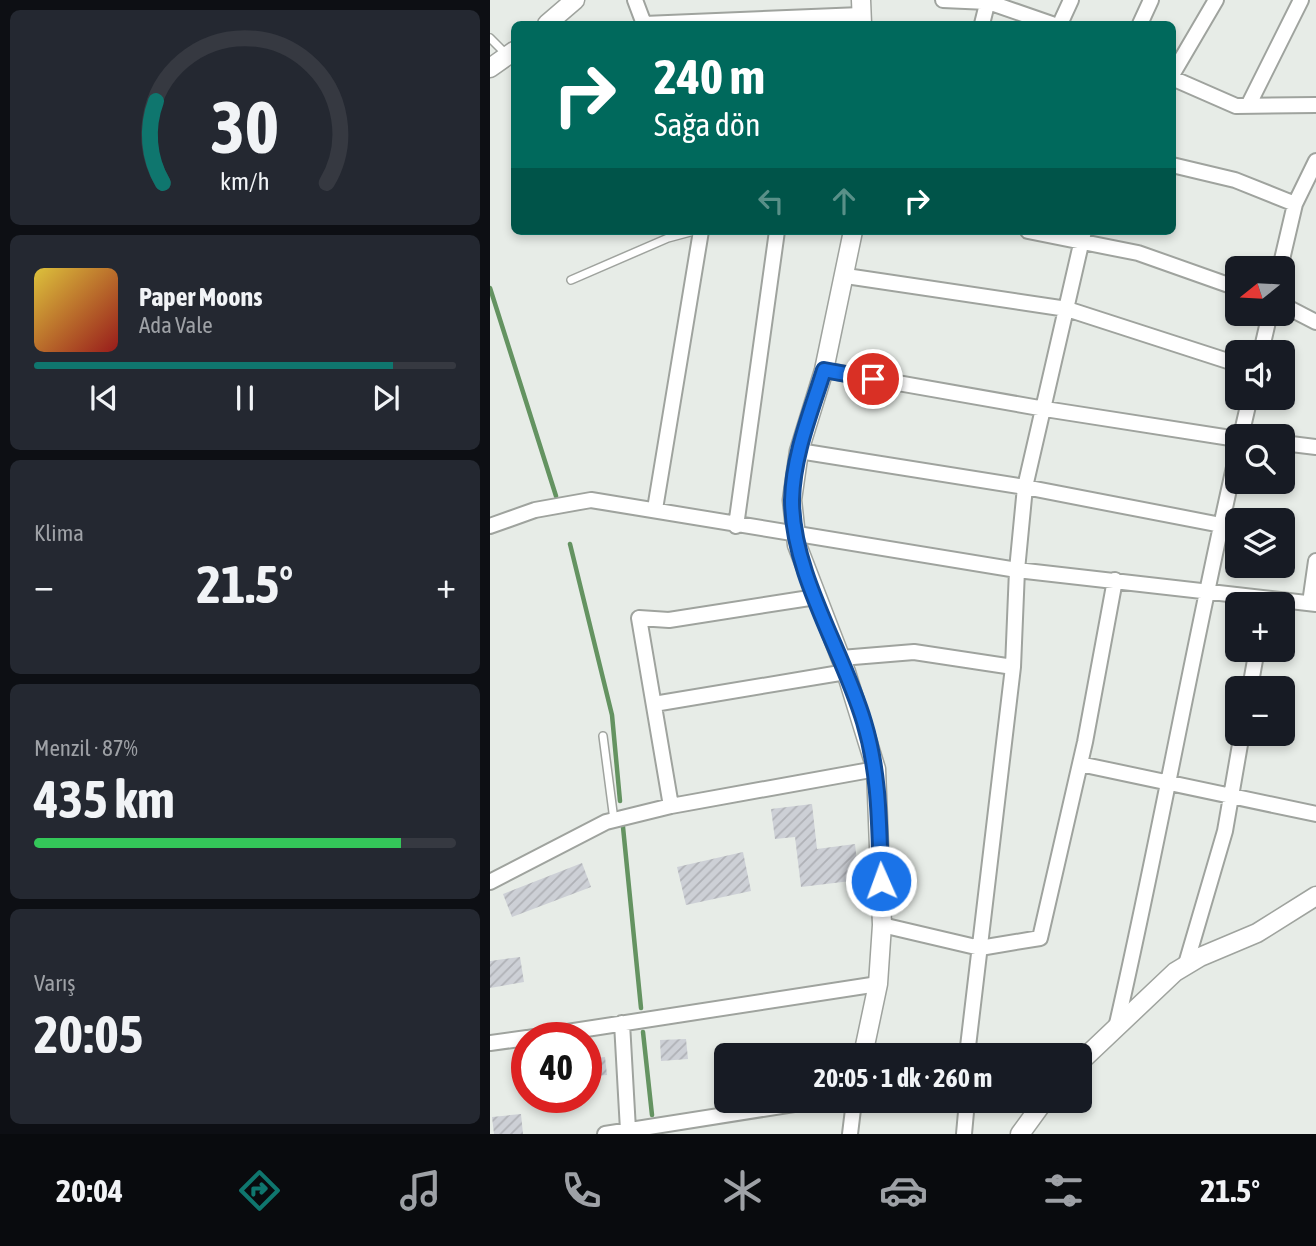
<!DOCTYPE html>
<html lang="tr">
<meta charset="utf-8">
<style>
body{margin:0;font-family:"Asap Condensed",sans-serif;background:#242831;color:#f1f3f6;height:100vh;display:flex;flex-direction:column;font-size:26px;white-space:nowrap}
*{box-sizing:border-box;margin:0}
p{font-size:23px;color:#9ea1a6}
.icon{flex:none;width:38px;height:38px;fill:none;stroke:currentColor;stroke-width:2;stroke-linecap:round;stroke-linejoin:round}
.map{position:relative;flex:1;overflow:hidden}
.details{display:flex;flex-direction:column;gap:10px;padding:10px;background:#0d0f14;width:490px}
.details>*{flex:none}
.guide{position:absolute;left:21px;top:21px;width:665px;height:214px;border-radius:10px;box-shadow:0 4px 10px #0003;background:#00695c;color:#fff;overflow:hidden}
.needle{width:46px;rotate:252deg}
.controls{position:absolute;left:735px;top:256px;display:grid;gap:14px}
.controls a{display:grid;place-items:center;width:70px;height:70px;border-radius:10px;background:#171b24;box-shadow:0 4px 10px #0003;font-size:35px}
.speed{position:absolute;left:21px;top:1022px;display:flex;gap:14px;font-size:35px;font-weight:700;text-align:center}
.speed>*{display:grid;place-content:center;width:91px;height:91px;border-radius:50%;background:#171b24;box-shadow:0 4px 10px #0003;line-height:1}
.speed .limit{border:10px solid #d22;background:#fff;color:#111}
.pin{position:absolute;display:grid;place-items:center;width:60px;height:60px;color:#fff;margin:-30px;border:4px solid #fff;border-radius:50%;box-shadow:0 2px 7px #0007}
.me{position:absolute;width:77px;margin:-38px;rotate:358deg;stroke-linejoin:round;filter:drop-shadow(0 0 5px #0008)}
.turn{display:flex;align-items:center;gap:24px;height:147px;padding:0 28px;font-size:32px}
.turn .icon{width:91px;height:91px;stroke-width:2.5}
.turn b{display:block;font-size:49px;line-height:60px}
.lanes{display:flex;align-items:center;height:66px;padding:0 28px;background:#0003;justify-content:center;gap:35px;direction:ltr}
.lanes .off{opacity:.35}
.big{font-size:52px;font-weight:700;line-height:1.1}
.details .tile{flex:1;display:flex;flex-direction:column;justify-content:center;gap:10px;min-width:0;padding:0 24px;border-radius:10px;background:#242831}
.details .dial{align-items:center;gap:0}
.dial svg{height:182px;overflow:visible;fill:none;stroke:#363941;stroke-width:7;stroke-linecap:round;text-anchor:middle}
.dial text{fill:#f1f3f6;stroke:none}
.song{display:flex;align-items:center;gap:21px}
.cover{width:84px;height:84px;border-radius:10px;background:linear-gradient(135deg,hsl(50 70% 55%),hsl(0 70% 35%))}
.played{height:7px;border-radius:4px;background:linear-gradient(90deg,#0f766e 85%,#363941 85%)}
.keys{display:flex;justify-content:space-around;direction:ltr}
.heat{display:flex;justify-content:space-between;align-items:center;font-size:38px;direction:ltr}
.charge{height:10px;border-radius:5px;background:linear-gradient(90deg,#34c759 87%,#363941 0)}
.trip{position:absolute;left:224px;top:1043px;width:378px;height:70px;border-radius:10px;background:#171b24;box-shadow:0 4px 10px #0003;font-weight:700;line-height:70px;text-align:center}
.tabs{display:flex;height:112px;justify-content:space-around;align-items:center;background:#090b0e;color:#9ea1a6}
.tabs .icon{width:49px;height:49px}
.tabs .on{color:#0f766e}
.tabs b{font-size:32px;color:#f1f3f6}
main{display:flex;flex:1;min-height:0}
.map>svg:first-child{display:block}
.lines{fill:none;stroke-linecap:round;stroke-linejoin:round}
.stream{stroke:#649361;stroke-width:4.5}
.building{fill:url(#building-hatch)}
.service-casing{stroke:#9fa39e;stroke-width:10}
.minor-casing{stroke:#9fa39e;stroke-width:18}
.tertiary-casing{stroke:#9fa39e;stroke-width:21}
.service{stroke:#fff;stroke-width:7}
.minor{stroke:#fff;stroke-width:14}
.tertiary{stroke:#fff;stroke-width:18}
.route-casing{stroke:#114b97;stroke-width:18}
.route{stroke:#1a73e8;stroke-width:12}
</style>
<main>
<section class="details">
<div class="tile dial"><svg viewBox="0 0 100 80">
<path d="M14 69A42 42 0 1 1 86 69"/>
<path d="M14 69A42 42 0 0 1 11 33" stroke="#0f766e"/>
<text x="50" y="56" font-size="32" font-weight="700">30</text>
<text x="50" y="72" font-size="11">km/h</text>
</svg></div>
<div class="tile">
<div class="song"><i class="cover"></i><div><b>Paper Moons</b><p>Ada Vale</p></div></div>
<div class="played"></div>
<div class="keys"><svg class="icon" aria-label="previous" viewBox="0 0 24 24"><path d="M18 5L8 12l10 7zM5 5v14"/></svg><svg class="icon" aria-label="pause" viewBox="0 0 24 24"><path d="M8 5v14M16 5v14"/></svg><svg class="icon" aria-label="next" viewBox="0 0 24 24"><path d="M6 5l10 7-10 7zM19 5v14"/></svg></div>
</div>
<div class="tile"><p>Klima</p>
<div class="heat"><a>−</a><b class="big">21.5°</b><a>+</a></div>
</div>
<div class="tile"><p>Menzil · 87%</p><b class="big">435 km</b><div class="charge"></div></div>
<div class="tile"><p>Varış</p><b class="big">20:05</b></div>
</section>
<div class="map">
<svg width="826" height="1134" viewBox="0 0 826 1134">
<defs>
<pattern id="building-hatch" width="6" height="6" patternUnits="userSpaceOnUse" patternTransform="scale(1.75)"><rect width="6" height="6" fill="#cdd0d6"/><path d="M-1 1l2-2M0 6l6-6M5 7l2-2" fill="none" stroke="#afb1b6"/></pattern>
</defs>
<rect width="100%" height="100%" fill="#e7ece7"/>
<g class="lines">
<path class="stream" d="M0 288 66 496
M80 544 122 715 130 801
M133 827 151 1008
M153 1032 162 1115"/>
</g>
<path class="building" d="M322 804 327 849 365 844 369 880 311 887 305 837 285 839 281 809Z
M253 852 261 891 196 905 187 867Z
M92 863 101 887 22 917 13 894Z
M30 957 34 982 0 988V961Z
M196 1039 198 1059 171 1061 170 1040Z
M115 1057 117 1075 96 1077V1059Z
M31 1114 33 1134H4L2 1117Z"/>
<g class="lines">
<defs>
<path id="service" d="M0 38 17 55
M81 280 178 238 204 231
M113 736 124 820"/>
<path id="minor" d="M145 0 154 24
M453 0 498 2 562 24
M154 24 371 15
M492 24 498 0
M570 24 581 0
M650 24 661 0
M682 75 726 0
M682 78 746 106 826 105
M759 104 811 0
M682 165 745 180 805 204
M538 231 648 253 747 288
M790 268 805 204 826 161
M356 276 577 309 747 364
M793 305 826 322
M771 352 780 313
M334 370 555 409 747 439
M751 436 760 397
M793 443 826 447
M309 451 535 487 731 525
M165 509 211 231
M0 526 45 510 101 500 527 570 826 604
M246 526 287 231
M820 603 826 561
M351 658 424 652 523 667
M760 688 767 649
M164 704 356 672
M590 764 826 814
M181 806 149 618 179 620 326 597
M0 882 116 822 181 806 386 769
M392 925 490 948 550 938 595 742 625 580
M696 964 735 831 752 733
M132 1023 138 1130
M626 1028C670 837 703 645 747 454
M38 1038 388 984
M0 1043 37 1038
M477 1055 523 667 527 570 535 487 594 231
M115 1134 323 1101
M360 1134 364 1101
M474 1134 477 1101"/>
<path id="tertiary" d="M371 0 372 24
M57 24 85 0
M0 68 24 51
M363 231 334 370 309 451 302 500 307 545 356 672 386 769 392 925 388 984 373 1055
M590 1062 685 972 710 957 767 933 826 896
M530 1134 554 1101"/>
</defs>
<use href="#service" class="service-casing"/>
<use href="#minor" class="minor-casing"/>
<use href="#tertiary" class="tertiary-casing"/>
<use href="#service" class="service"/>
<use href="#minor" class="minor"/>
<use href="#tertiary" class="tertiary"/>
</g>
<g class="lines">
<defs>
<path id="route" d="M383 379 334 370C321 412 303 455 302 500 302 574 353 651 374 722 390 775 389 826 391 881"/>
</defs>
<use href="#route" class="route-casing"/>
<use href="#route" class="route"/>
</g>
</svg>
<div class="controls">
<a><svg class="needle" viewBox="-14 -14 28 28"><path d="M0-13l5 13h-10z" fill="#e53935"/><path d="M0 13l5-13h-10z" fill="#9ea1a6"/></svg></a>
<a><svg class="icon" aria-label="sound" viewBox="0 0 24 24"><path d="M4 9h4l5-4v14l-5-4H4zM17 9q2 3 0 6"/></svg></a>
<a><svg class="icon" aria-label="search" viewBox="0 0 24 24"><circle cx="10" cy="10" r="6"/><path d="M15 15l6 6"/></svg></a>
<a><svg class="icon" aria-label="layers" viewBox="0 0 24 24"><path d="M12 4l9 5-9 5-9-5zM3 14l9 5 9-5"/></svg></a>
<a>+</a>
<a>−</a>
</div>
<div class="speed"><div class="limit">40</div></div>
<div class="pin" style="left:383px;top:379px;background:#d93025"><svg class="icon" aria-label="arrive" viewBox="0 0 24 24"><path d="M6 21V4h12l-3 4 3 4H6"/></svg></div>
<svg class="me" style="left:391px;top:881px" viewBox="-20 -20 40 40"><circle r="17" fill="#1a73e8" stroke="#fff" stroke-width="3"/><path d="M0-11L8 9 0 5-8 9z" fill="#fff"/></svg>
<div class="trip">20:05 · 1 dk · 260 m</div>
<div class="guide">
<div class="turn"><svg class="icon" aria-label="right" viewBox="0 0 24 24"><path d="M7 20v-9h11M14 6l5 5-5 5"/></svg><div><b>240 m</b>Sağa dön</div></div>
<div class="lanes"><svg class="icon off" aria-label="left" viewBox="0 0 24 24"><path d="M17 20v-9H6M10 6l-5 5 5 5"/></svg><svg class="icon off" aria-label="ahead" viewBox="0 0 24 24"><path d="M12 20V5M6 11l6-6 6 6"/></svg><svg class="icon" aria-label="right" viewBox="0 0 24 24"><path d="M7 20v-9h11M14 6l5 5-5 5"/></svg></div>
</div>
</div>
</main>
<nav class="tabs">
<b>20:04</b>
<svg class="icon on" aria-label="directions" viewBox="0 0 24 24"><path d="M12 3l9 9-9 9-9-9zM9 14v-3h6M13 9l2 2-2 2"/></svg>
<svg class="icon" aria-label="music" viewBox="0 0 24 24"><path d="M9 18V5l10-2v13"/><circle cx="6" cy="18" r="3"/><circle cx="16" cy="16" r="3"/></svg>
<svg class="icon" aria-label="phone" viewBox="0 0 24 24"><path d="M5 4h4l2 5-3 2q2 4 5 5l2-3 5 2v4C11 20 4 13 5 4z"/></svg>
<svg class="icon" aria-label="climate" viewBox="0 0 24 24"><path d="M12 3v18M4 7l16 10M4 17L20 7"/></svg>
<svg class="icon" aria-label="car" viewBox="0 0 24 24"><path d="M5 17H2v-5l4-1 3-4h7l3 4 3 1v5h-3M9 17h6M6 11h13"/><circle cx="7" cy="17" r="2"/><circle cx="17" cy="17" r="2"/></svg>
<svg class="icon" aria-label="filters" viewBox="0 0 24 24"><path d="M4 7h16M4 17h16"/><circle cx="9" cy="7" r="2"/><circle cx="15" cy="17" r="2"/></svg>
<b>21.5°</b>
</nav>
